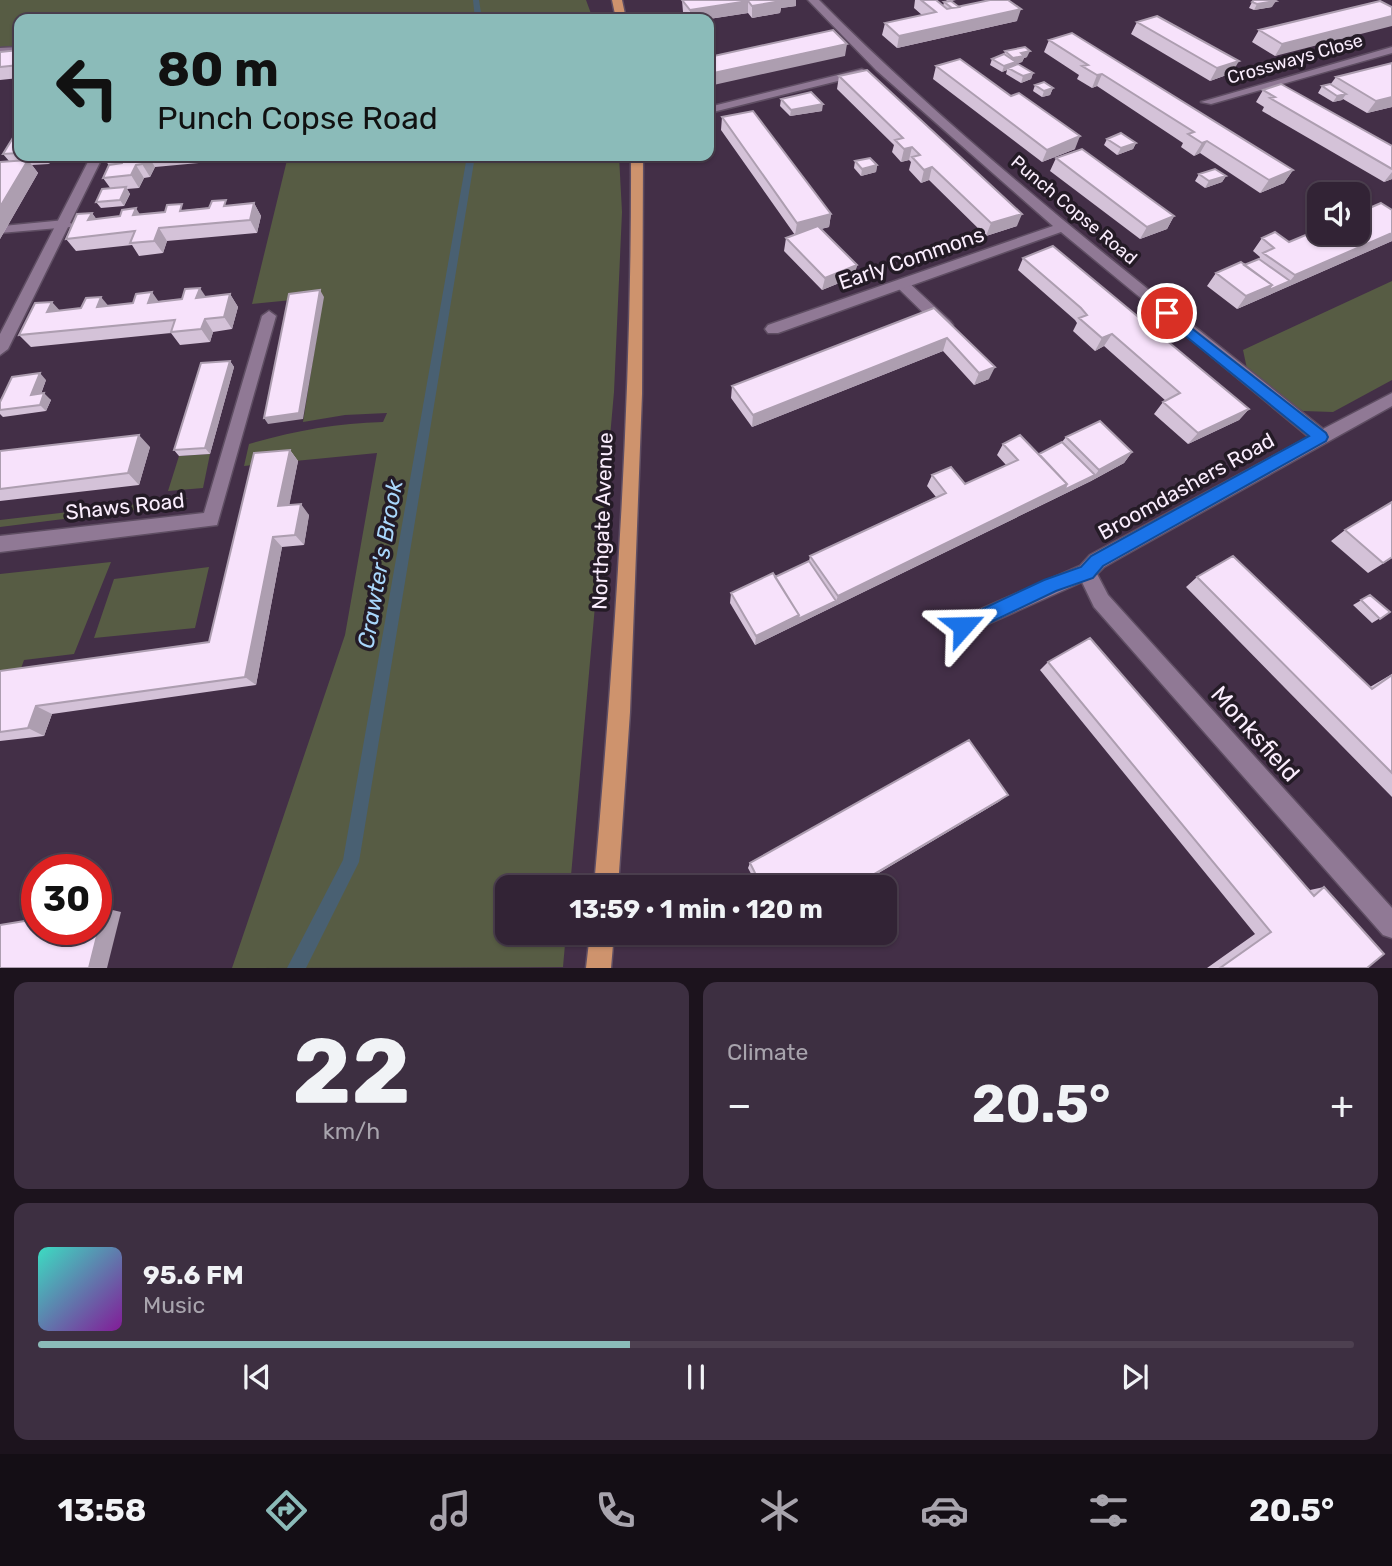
<!DOCTYPE html>
<meta charset="utf-8">
<style>
body{margin:0;font-family:Rubik,sans-serif;background:#3d2f41;color:#f1f3f6;height:100vh;display:flex;flex-direction:column;font-size:26px;white-space:nowrap}
*{box-sizing:border-box;margin:0}
p{font-size:23px;color:#a8a4ad}
.icon{flex:none;width:38px;height:38px;fill:none;stroke:currentColor;stroke-width:2;stroke-linecap:round;stroke-linejoin:round}
.map{position:relative;height:968px;overflow:hidden}
.sheet{display:flex;flex-direction:column;gap:14px;padding:14px;background:#1c131d;flex:1}
.sheet>*{flex:none}
.top-card{position:absolute;left:14px;top:14px;width:700px;height:147px;border-radius:14px;box-shadow:0 2px 5px #0004,0 0 0 2px #4d4050;background:#8bbbb9;color:#111;overflow:hidden}
.buttons{position:absolute;left:1307px;top:182px;display:grid;gap:14px}
.buttons a{display:grid;place-items:center;width:63px;height:63px;border-radius:14px;background:#322335;box-shadow:0 2px 5px #0004,0 0 0 2px #4d4050;font-size:35px}
.speed{position:absolute;left:21px;top:854px;display:flex;gap:14px;font-size:35px;font-weight:700;text-align:center}
.speed>*{display:grid;place-content:center;width:91px;height:91px;border-radius:50%;background:#322335;box-shadow:0 2px 5px #0004,0 0 0 2px #4d4050;line-height:1}
.speed .limit{border:10px solid #d22;background:#fff;color:#111}
.pin{position:absolute;display:grid;place-items:center;width:60px;height:60px;color:#fff;margin:-30px;border:4px solid #fff;border-radius:50%;box-shadow:0 2px 7px #0007}
.me{position:absolute;width:77px;margin:-38px;rotate:65deg;stroke-linejoin:round;filter:drop-shadow(0 0 5px #0008)}
.turn{display:flex;align-items:center;gap:24px;height:147px;padding:0 28px;font-size:32px}
.turn .icon{width:91px;height:91px;stroke-width:2.5}
.turn b{display:block;font-size:49px;line-height:60px}
.big{font-size:52px;font-weight:700;line-height:1.1}
.sheet .card{flex:1;display:flex;flex-direction:column;justify-content:center;gap:10px;min-width:0;padding:0 24px;border-radius:14px;background:#3d2f41}
.sheet .dial{align-items:center;gap:0}
.dial b{font-size:91px;line-height:1}
.song{display:flex;align-items:center;gap:21px}
.cover{width:84px;height:84px;border-radius:10px;background:linear-gradient(135deg,hsl(170 70% 55%),hsl(290 70% 35%))}
.played{height:7px;border-radius:4px;background:linear-gradient(90deg,#8bbbb9 45%,#4d4050 45%)}
.keys{display:flex;justify-content:space-around;direction:ltr}
.heat{display:flex;justify-content:space-between;align-items:center;font-size:38px;direction:ltr}
.sheet .tiles{flex:1;display:grid;gap:14px;grid-template-columns:1fr 1fr}
.card:last-child{grid-column:span 2}
.trip{position:absolute;left:495px;top:875px;width:402px;height:70px;border-radius:14px;background:#322335;box-shadow:0 2px 5px #0004,0 0 0 2px #4d4050;font-weight:700;line-height:70px;text-align:center}
.dock{display:flex;height:112px;justify-content:space-around;align-items:center;background:#140e15;color:#a8a4ad}
.dock .icon{width:49px;height:49px}
.dock .active{color:#8bbbb9}
.dock b{font-size:32px;color:#f1f3f6}
.map>svg:first-child{display:block}
.green{fill:#575c44}
.lines{fill:none;stroke-linecap:round;stroke-linejoin:round}
.stream{fill:#496072;fill-rule:evenodd}
.service-casing{stroke:#5f4e63;stroke-width:3}
.minor-casing{stroke:#5f4e63;stroke-width:3}
.primary-casing{stroke:#5f4e63;stroke-width:3}
.service{fill:#907995;fill-rule:evenodd}
.minor{fill:#907995;fill-rule:evenodd}
.primary{fill:#ce936d;fill-rule:evenodd}
.wall{fill:#d4c2d8}
.shaded-wall{fill:#ad9eb0}
.building{fill:#f7e2fb;stroke:#ad9eb0;stroke-width:2}
.route{fill:#1a73e8;stroke:#114b97;stroke-width:2}
.labels{text-anchor:middle;dominant-baseline:central;stroke-width:7;stroke-linejoin:round;paint-order:stroke}
.far-street-label{font-size:18px;fill:#faedfd;stroke:#241b26}
.street-label{font-size:21px;fill:#faedfd;stroke:#241b26}
.water-label{font-size:23px;font-style:italic;fill:#a9d7fc;stroke:#241b26}
.near-street-label{font-size:24px;fill:#faedfd;stroke:#241b26}
</style>
<div class="map">
<svg width="1392" height="968" viewBox="0 0 1392 968">
<rect width="100%" height="100%" fill="#432f47"/>
<path class="green" d="M0 0H586L593 19H324L335 12 243 19H19V46L0 47Z
M288 156H619L622 212 614 392 570 887H508V933H566L563 967 232 968 345 635 377 453 244 466 249 444C294 431 337 423 383 422L387 413 345 415 303 422 323 297 252 304Z
M1392 281V380L1333 412 1303 411 1274 392 1247 369 1243 350Z
M210 454 203 488 168 491 179 456Z
M189 498 167 506 0 527V520Z
M111 562 74 654 24 660 17 680 0 682V574Z
M209 567 195 628 94 638 114 579Z"/>
<g class="lines">
<path class="stream" d="M473 0H479L482 19H475Z
M467 156H475L359 862 306 968H287L343 860Z"/>
<defs>
<path id="service" d="M65 220 72 224 70 227 0 233V227L3 226Z
M902 279 907 281 950 321 953 325 950 329H940L897 287 895 284Z"/>
<path id="minor" d="M808 0H819C974 156 1151 291 1323 429L1392 393V406L1125 555 1104 567 1097 574 1108 595 1392 908V938L1383 935 1094 607 1082 582 963 635 956 632 953 626 956 620 1080 566 1090 555 1309 437 1061 232 778 333H768L765 329 768 325 1053 226 876 70Z
M19 47V53L0 54V48Z
M1392 47V53L1211 104 1201 102Z
M862 69 868 72 866 74 709 113V107Z
M91 156H103L8 349 0 355V334Z
M269 311 276 316 217 525 0 552V536L204 513 262 316Z"/>
<path id="primary" d="M612 0H622L626 19H616Z
M631 156H643L642 394 630 712 618 887H594C615 645 632 400 631 156Z
M590 933H614L611 968H586Z"/>
</defs>
<use href="#service" class="service-casing"/>
<use href="#minor" class="minor-casing"/>
<use href="#primary" class="primary-casing"/>
<use href="#service" class="service"/>
<use href="#minor" class="minor"/>
<use href="#primary" class="primary"/>
</g>
<path class="wall" d="M682 0H796V6L781 8 780 13 752 18 748 13 709 19H688L683 12Z
M915 0H936L943 6 944 2 947 1 946 0H956L951 1 959 7 1017 21 897 48 882 35 885 23 922 15 914 8Z
M1252 2 1272 7 1254 10 1249 8Z
M1392 7 1275 56 1252 42 1259 30Z
M1137 22 1232 73 1210 81 1131 34Z
M1049 40 1293 170 1284 183 1260 193 1200 153 1194 156 1181 147 1183 143 1097 86 1092 88 1077 79 1079 75 1044 52Z
M19 50V78L0 80V52Z
M1005 51 1027 57 1024 58 1022 62 1015 64 1014 65 1033 73 1031 79 1021 83 1006 74 1007 70 1002 72 990 65 992 59 1004 55Z
M1392 63V107L1367 113 1343 99 1342 100 1333 102 1318 93 1322 86 1330 85 1336 77Z
M936 66 1075 149 1042 162 933 79Z
M839 76 1017 226 986 236 929 180 921 183 909 170 911 162 909 160 901 162 892 152 894 145 837 89Z
M1035 85 1053 88 1050 95 1042 97 1033 91Z
M1263 90 1392 146V179L1384 182 1262 111 1264 107 1256 102Z
M781 99 822 111 790 116 780 106Z
M722 117 831 214 829 227 821 229 857 265 854 277 822 290 784 251 786 238 795 235 721 130Z
M19 128V156H54L49 164 32 165 38 173 0 239V162L9 161 3 154Z
M1107 139 1136 143 1133 149 1117 155 1104 145Z
M106 156H275L155 167 150 177 144 178 139 188 127 189 130 194 124 206 101 208 96 202 111 189 103 178 109 166 105 159Z
M1056 158 1174 216 1167 229 1140 239 1050 171Z
M855 161 877 165 876 172 861 176 854 168Z
M1199 174 1226 176 1222 182 1205 188 1195 181Z
M254 203 261 216 257 233 167 241 163 253 139 256 132 245 76 251 66 239 92 213 96 219Z
M1392 210V241L1237 309 1207 286 1216 273 1244 265 1259 259 1260 257 1253 251 1262 238 1289 242Z
M1023 258 1249 409 1239 420 1188 444 1154 414 1163 402 1166 401 1104 346 1095 351 1073 331 1077 323 1075 320 1018 270Z
M230 294 238 307 232 329 213 332 210 342 180 345 171 333 31 347 19 335 60 311Z
M934 308 989 379 974 385 943 351 752 427 731 398 732 386Z
M230 361 234 367 210 454 179 456 174 450Z
M46 380 41 394 51 400 46 411 3 417 0 414V402Z
M1066 437 1132 452 1124 463 1091 481 755 645 730 603 731 593 775 577 809 561 810 556 936 497 927 486 932 475 965 484 1006 465 997 455 1003 444 1039 454 1062 442Z
M150 447 139 485 0 501V451Z
M290 450 298 461 289 505 309 515 304 545 282 547 256 685 52 714 44 736 0 741V671L209 642Z
M1392 502V558L1368 573 1331 541 1345 530Z
M1197 577 1370 687 1392 674V797L1186 587Z
M1370 595 1390 612 1372 623 1353 605Z
M1048 662 1310 890 1324 887 1367 968H1207L1255 934 1040 670Z
M1000 801 855 887H758L748 868 750 863Z"/>
<path class="shaded-wall" d="M777 0H796V6L781 8 780 13 752 18V6Z
M748 1V13L709 19H690V10Z
M1276 1 1272 7 1254 10 1257 4Z
M1021 9 1017 21 897 48 899 36Z
M1392 16V26L1275 56 1282 44Z
M847 44 845 56 709 86V74Z
M1030 51 1027 57 1024 58 1022 62 1015 64 1013 68H1008L1007 70 1002 72 1004 66 1011 63 1013 58 1021 53Z
M1239 61 1232 73 1210 81 1217 68Z
M1033 73 1031 79 1021 83 1023 76Z
M1102 74 1097 86 1092 88 1097 75Z
M1053 88 1050 95 1042 97 1044 91Z
M1392 90V107L1367 113 1376 101Z
M1346 94 1342 100 1333 102 1337 96Z
M823 104 822 111 790 116 791 110Z
M1080 136 1075 149 1042 162 1047 150Z
M1207 141 1200 153 1194 156 1202 143Z
M1136 143 1133 149 1117 155 1121 148Z
M912 147 909 160 901 162 904 149Z
M43 156H54L49 164Z
M146 156H148L155 167 150 177 142 164Z
M28 160 38 173 0 239V207Z
M136 165 144 178 139 188 131 175Z
M877 165 876 172 861 176 862 169Z
M932 167 929 180 921 183 924 170Z
M1293 170 1284 183 1260 193 1269 180Z
M1392 172V179L1384 182Z
M1226 176 1222 182 1205 188 1209 181Z
M126 187 130 194 124 206 120 200Z
M254 203 261 216 257 233 250 220Z
M136 208 144 221 133 215Z
M92 213 101 225 88 220Z
M831 214 829 227 795 235 797 223Z
M1022 214 1017 226 986 236 991 223Z
M1174 216 1167 229 1140 239 1147 227Z
M159 228 167 241 163 253 154 241Z
M1392 233V241L1237 309 1246 296 1272 285 1290 281 1295 275Z
M857 265 854 277 822 290 825 278Z
M200 288 208 300 196 298Z
M320 290 324 297 303 419 268 424 264 418Z
M152 292 161 305 148 303Z
M230 294 238 307 232 329 224 317Z
M101 297 111 309 97 307Z
M52 302 63 314 47 312Z
M205 319 213 332 210 342 201 329Z
M1112 334 1104 346 1095 351 1102 338Z
M947 338 943 351 752 427 753 415Z
M230 361 234 367 210 454 205 448Z
M995 367 989 379 974 385 979 373Z
M40 373 46 380 38 401 31 395Z
M44 393 51 400 46 411 40 405Z
M1249 409 1239 420 1188 444 1198 433Z
M139 435 150 447 139 485 128 473Z
M290 450 298 461 287 517 278 506Z
M1132 452 1124 463 1091 481 755 645 756 636 799 615 836 601 838 596 1067 484 1095 475 1099 470Z
M301 504 309 515 304 545 295 535Z
M273 537 282 547 256 685 245 677Z
M36 706 52 714 44 736 28 728Z
M1008 795 1000 801 855 887H852Z
M104 908 121 912 107 968H89Z"/>
<path class="building" d="M682 0H780L781 1 752 6 748 1 690 10Z
M921 0H936L947 9 990 0H1008L1021 9 899 36 885 23 936 12Z
M1254 0H1274L1276 1 1257 4 1252 2Z
M951 1 959 7 952 8 944 2Z
M1380 1 1392 7V16L1282 44 1259 30Z
M283 16 282 19H272V17Z
M1157 16 1239 61 1217 68 1137 22Z
M833 30 847 44 709 74V57Z
M1072 33 1293 170 1269 180 1207 141 1202 143 1188 134 1194 132 1102 74 1097 75 1082 66 1088 65 1049 40Z
M1025 47 1030 51 1021 53 1024 56 1013 58 1005 51Z
M19 50V65L0 67V52Z
M1004 54 1016 62 1004 66 992 59Z
M960 59 1011 96 1019 93 1080 136 1047 150 936 66Z
M1392 63V97L1376 101 1336 77Z
M1018 64 1033 73 1023 76 1008 68Z
M867 70 1022 214 991 223 932 167 924 170 912 157 920 155 912 147 904 149 895 140 903 138 839 76Z
M1044 82 1053 88 1044 91 1035 85Z
M1281 84 1392 146V169L1270 98 1275 97 1263 90Z
M1330 84 1346 94 1337 96 1322 86Z
M811 92 823 104 791 110 781 99Z
M753 111 831 214 797 223 722 117Z
M19 128V153L3 154Z
M1121 133 1136 143 1121 148 1107 139Z
M1082 149 1174 216 1147 227 1056 158Z
M106 156H146L142 164 136 165 131 175 103 178 109 165 122 163 124 157 105 159Z
M870 158 877 165 862 169 855 161Z
M28 160 0 207V162Z
M1215 169 1226 176 1209 181 1199 174Z
M126 187 120 200 96 202 102 189Z
M226 200 224 206 254 203 250 220 159 228 154 241 130 243 135 231 66 239 77 214 92 213 88 220 120 216 122 210 136 208 133 215 165 212 167 205 182 204 180 211 209 208 212 201Z
M1381 203 1392 210V233L1295 275 1263 253 1274 248 1262 238 1275 232 1289 242 1320 229V233H1358V213Z
M818 226 857 265 825 278 786 238Z
M1053 246 1249 409 1198 433 1163 402 1180 393 1112 334 1102 338 1079 318 1087 315 1081 308 1023 258Z
M1259 259 1290 281 1267 291 1272 285 1244 265Z
M1241 262 1272 285 1246 296 1216 273Z
M200 288 196 298 230 294 224 317 205 319 201 329 171 332 175 320 19 335 35 303 52 302 47 312 81 308 86 298 101 297 97 307 133 303 136 294 152 292 148 303 182 299 185 289Z
M320 290 299 413 264 418 289 294Z
M934 308 995 367 979 373 947 338 753 415 732 386Z
M230 361 205 448 174 450 201 363Z
M40 373 31 395 44 393 40 405 0 410V402L12 377Z
M1100 421 1132 452 1099 470 1066 437Z
M139 435 128 473 0 489V451Z
M1020 435 1067 484 838 596 810 556 946 493 932 475 951 467 965 484 1018 460 1003 444Z
M1062 442 1095 475 1064 490 1067 484 1039 454Z
M290 450 278 506 301 504 295 535 273 537 245 677 36 706 28 728 0 732V671L209 642 254 453Z
M1392 502V557L1383 563 1345 530Z
M1233 556 1372 689 1392 675V773L1197 577Z
M809 561 836 601 798 619 799 615 775 577Z
M773 573 799 615 756 636 731 593Z
M1370 595 1390 612 1380 619 1361 600Z
M1090 638 1314 896 1324 887 1384 954 1367 968H1220L1271 932 1048 662Z
M969 740 1008 795 852 887H762L750 863Z
M104 908 89 968H0V925L37 919V929H96V909Z"/>
<path class="route" d="M1167 309 1326 433 1328 437 1326 441 1103 566 1093 578 1056 591 970 632 963 635 957 632 954 626 957 621 1044 580 1081 567 1091 556 1309 436 1162 317V310Z"/>
<g class="labels">
<g class="far-street-label">
<text transform="translate(1295 59) rotate(-16)">Crossways Close</text>
<text transform="translate(1074 210) rotate(40)">Punch Copse Road</text>
</g>
<g class="street-label">
<text transform="translate(911 258) rotate(-19)">Early Commons</text>
<text transform="translate(1186 486) rotate(-29)">Broomdashers Road</text>
<text transform="translate(125 506) rotate(-6)">Shaws Road</text>
<text transform="translate(602 521) rotate(-88)">Northgate Avenue</text>
</g>
<g class="water-label">
<text transform="translate(380 564) rotate(-80)">Crawter's Brook</text>
</g>
<g class="near-street-label">
<text transform="translate(1255 734) rotate(48)">Monksfield</text>
</g>
</g>
</svg>
<div class="buttons">
<a><svg class="icon" aria-label="sound" viewBox="0 0 24 24"><path d="M4 9h4l5-4v14l-5-4H4zM17 9q2 3 0 6"/></svg></a>
</div>
<div class="speed"><div class="limit">30</div></div>
<div class="pin" style="left:1167px;top:313px;background:#d93025"><svg class="icon" aria-label="arrive" viewBox="0 0 24 24"><path d="M6 21V4h12l-3 4 3 4H6"/></svg></div>
<svg class="me" style="left:963px;top:626px" viewBox="-20 -20 40 40"><path d="M0-17L14 15 0 8-14 15z" fill="#1a73e8" stroke="#fff" stroke-width="4"/></svg>
<div class="trip">13:59 · 1 min · 120 m</div>
<div class="top-card">
<div class="turn"><svg class="icon" aria-label="left" viewBox="0 0 24 24"><path d="M17 20v-9H6M10 6l-5 5 5 5"/></svg><div><b>80 m</b>Punch Copse Road</div></div>
</div>
</div>
<section class="sheet">
<div class="tiles">
<div class="card dial"><b>22</b><p>km/h</p></div>
<div class="card"><p>Climate</p>
<div class="heat"><a>−</a><b class="big">20.5°</b><a>+</a></div>
</div>
<div class="card">
<div class="song"><i class="cover"></i><div><b>95.6 FM</b><p>Music</p></div></div>
<div class="played"></div>
<div class="keys"><svg class="icon" aria-label="previous" viewBox="0 0 24 24"><path d="M18 5L8 12l10 7zM5 5v14"/></svg><svg class="icon" aria-label="pause" viewBox="0 0 24 24"><path d="M8 5v14M16 5v14"/></svg><svg class="icon" aria-label="next" viewBox="0 0 24 24"><path d="M6 5l10 7-10 7zM19 5v14"/></svg></div>
</div>
</div>
</section>
<nav class="dock">
<b>13:58</b>
<svg class="icon active" aria-label="directions" viewBox="0 0 24 24"><path d="M12 3l9 9-9 9-9-9zM9 14v-3h6M13 9l2 2-2 2"/></svg>
<svg class="icon" aria-label="music" viewBox="0 0 24 24"><path d="M9 18V5l10-2v13"/><circle cx="6" cy="18" r="3"/><circle cx="16" cy="16" r="3"/></svg>
<svg class="icon" aria-label="phone" viewBox="0 0 24 24"><path d="M5 4h4l2 5-3 2q2 4 5 5l2-3 5 2v4C11 20 4 13 5 4z"/></svg>
<svg class="icon" aria-label="climate" viewBox="0 0 24 24"><path d="M12 3v18M4 7l16 10M4 17L20 7"/></svg>
<svg class="icon" aria-label="car" viewBox="0 0 24 24"><path d="M5 17H2v-5l4-1 3-4h7l3 4 3 1v5h-3M9 17h6M6 11h13"/><circle cx="7" cy="17" r="2"/><circle cx="17" cy="17" r="2"/></svg>
<svg class="icon" aria-label="filters" viewBox="0 0 24 24"><path d="M4 7h16M4 17h16"/><circle cx="9" cy="7" r="2"/><circle cx="15" cy="17" r="2"/></svg>
<b>20.5°</b>
</nav>
